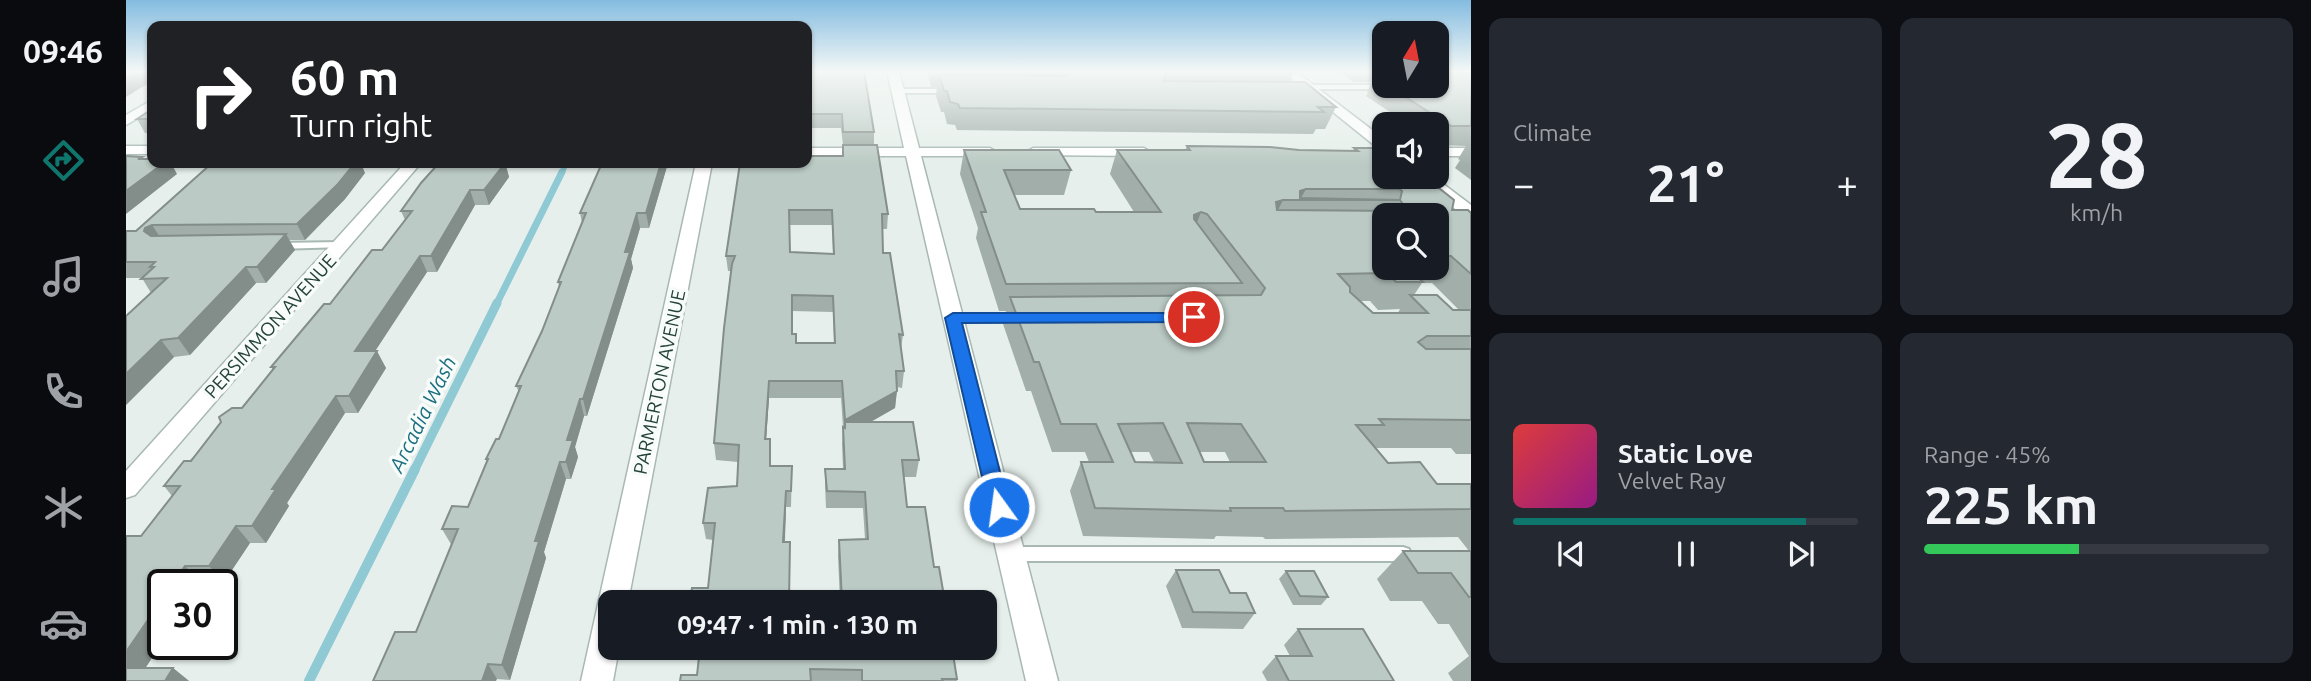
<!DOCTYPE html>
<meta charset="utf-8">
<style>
body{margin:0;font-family:Ubuntu,sans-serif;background:#242831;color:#f1f3f6;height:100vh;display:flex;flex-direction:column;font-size:26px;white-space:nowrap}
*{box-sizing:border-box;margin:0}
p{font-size:23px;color:#9ea1a6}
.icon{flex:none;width:38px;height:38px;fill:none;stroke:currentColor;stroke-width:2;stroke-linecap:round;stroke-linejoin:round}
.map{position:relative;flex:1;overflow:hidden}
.side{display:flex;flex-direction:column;gap:18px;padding:18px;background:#0d0f14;width:840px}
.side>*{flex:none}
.hud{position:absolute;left:21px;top:21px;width:665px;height:147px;border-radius:14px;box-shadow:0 2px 5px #0004;background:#202124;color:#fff;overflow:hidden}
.needle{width:46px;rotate:10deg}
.fabs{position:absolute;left:1246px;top:21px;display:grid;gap:14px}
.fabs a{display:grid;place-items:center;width:77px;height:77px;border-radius:14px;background:#171b24;box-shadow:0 2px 5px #0004;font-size:35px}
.speed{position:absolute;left:21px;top:569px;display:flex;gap:14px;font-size:35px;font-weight:700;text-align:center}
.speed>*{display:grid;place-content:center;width:91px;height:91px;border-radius:50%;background:#171b24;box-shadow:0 2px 5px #0004;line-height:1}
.speed .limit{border:4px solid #111;border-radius:10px;background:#fff;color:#111}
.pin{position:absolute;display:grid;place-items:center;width:60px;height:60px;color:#fff;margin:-30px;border:4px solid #fff;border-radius:50%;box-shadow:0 2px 7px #0007}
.me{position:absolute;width:77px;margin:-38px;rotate:346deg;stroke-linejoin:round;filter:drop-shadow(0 0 5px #0008)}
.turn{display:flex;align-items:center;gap:24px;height:147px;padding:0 28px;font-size:32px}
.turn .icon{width:91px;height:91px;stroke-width:2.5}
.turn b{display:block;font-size:49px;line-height:60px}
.big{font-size:52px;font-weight:700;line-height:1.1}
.side .card{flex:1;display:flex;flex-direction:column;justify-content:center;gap:10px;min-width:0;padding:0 24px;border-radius:14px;background:#242831}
.side .dial{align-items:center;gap:0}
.dial b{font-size:91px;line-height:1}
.song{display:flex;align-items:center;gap:21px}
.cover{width:84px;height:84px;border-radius:10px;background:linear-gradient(135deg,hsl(0 70% 55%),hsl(310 70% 35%))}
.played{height:7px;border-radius:4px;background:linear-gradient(90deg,#0f766e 85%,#363941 85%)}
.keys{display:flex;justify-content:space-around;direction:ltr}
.heat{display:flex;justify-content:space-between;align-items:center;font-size:38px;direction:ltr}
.charge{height:10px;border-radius:5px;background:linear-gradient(90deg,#34c759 45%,#363941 0)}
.side .tiles{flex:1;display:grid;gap:18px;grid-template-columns:repeat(2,1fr)}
.trip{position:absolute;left:472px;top:590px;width:399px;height:70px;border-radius:14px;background:#171b24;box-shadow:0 2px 5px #0004;font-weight:700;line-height:70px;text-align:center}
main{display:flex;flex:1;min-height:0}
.dock{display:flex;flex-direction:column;width:126px;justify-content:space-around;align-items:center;background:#090b0e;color:#9ea1a6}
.dock .icon{width:49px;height:49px}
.dock .on{color:#0f766e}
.dock b{font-size:32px;color:#f1f3f6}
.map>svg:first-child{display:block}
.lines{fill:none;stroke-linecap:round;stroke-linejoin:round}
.stream-far3{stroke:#8ec9d4;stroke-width:5}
.stream-far2{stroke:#8ec9d4;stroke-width:7}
.stream-far1{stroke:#8ec9d4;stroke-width:9}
.stream{stroke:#8ec9d4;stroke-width:10}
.lane-casing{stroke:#a8b8b2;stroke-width:4}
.street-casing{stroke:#a8b8b2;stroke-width:3}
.secondary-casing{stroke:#a4bbb3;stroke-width:3}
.lane{fill:#fff;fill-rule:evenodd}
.street{fill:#fff;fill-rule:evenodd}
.secondary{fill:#fff;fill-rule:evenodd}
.wall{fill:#a1aea9;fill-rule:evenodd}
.shaded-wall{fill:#838d89}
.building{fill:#bbcac4;stroke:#838d89;stroke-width:2;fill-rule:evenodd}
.route{fill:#1a73e8;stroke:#114b97;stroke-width:2}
.labels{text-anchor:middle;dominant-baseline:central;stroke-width:7;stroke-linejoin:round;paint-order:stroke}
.street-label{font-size:19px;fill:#24423a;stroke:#f7fbf9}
.water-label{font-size:21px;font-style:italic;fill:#1c6f80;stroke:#f7fbf9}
</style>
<main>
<nav class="dock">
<b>09:46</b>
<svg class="icon on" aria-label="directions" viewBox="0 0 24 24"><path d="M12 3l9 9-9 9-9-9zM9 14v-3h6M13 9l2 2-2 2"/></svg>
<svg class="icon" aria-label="music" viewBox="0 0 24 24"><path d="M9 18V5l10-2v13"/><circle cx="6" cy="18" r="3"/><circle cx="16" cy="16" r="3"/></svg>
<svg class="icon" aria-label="phone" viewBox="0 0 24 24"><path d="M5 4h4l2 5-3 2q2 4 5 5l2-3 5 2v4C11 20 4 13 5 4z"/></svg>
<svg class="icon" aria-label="climate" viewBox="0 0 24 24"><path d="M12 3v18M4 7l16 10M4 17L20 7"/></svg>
<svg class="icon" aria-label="car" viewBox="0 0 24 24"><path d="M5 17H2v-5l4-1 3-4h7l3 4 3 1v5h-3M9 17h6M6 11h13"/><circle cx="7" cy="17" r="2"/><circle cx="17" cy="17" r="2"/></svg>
</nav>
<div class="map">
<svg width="1345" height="681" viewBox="0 0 1345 681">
<rect width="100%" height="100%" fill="#e6efeb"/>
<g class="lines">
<path class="stream-far3" d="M435 174 441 163"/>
<path class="stream-far2" d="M370 305 436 172"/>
<path class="stream-far1" d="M288 471 371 303"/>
<path class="stream" d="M183 681 289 469"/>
<defs>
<path id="lane" d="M1179 85H1258L1263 87 1259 89H1179Z
M769 89H828L832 91 828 93H772L768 91Z
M216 242 220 243V247L150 249 145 246 150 243Z
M827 314H893L899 318 893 322 823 321 821 318 823 315Z
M885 547H1277L1283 549 1285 554 1283 559 1277 561H885L879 559 877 554 879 549Z"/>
<path id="street" d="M761 71H773L793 148H864L871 152 864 156H795L932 681H900L780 156H681V148H778Z
M1156 71H1169L1258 139V150L1253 149Z
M0 146H26V154H0Z
M907 148H1018L1025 152 1018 156 902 155 900 152Z
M1311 148H1345V156H1311Z
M279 163H295L9 495 0 498V471Z
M570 163H586L502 602H485V648H493L487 681H455Z
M1290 177H1308L1345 205V218L1339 217Z"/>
<path id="secondary" d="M26 100V110L0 125V115Z"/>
</defs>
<use href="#lane" class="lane-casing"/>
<use href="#street" class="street-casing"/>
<use href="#secondary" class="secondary-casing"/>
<use href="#lane" class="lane"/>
<use href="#street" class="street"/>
<use href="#secondary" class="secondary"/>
</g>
<path class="wall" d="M681 71 748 132V145L762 214 761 229H756L757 253 777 335 775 349 778 371 776 388 771 387 769 408 745 422 793 460 790 477H778L781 507 808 567 819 602H714L712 556 713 540 739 539 737 508H700L699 485V469H717L716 444 717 427 715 398H643L640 439 645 466H666L665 507H660L659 542H664V602H564L582 588 587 540 580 539 577 523 611 486 612 462 590 460 588 443 605 271H602L600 256 717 156V145L715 128H681ZM664 225H706L707 254 664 252ZM666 311 707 312 708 343H670L666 334Z
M801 71H1163L1167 73 1163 82 1210 107 1199 129H1190L1187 134 831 130 829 125 821 124 818 112H815L810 96 811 87H805Z
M1211 71H1258V86H1311V71H1345V180L1329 168 1334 160 1332 159 1340 146 1313 145 1311 144V124H1282L1240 96 1242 93 1241 92 1246 82H1228Z
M26 109V133H19L11 119Z
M1061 146 1173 150 1227 151 1228 148 1326 210 1345 213V309H1332L1306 283H1296L1288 295 1327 310H1345V454H1330L1325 448H1249L1262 463 1311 484H1345V681H1327L1322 673 1343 656 1323 624H1312L1296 601H1264L1251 579 1277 551H1343L1332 537 1139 539 1137 537 1090 536 1088 539 957 536 944 491 955 462H963L959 452H926L905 391H900L877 324 880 311H873L850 238 852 228 834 174 838 150 945 170 938 195H888L894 209 970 212H1008L984 174 991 150H1059ZM1311 215V268H1258ZM1235 301H1244L1252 310 1274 309 1272 313H1247ZM1005 452H1023L1028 462H1009ZM1074 452H1099L1104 462H1078Z
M86 163 239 173 219 199 179 240H163L169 250 140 283H130L64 355 48 357 0 405 25 293 16 278H0V231H10Z
M313 163H382L380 166 383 177 363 205H349L311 272H301L249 351 260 368 232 413H219L161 503 163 506 140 543H124L98 582H75L19 668H47L63 681H0L46 496 38 486 116 408 147 370 145 367 256 250 279 220 275 211Z
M542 163 523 228H514L505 259 507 268 461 416H458L449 447 452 457 445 479H440L418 552 420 558 384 680 371 679 290 632 326 546 316 529 342 507 361 462 360 459 373 439 393 392 390 386 416 331 433 287 432 282 456 223 454 213Z
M1050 570 1104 593 1129 613 1117 629 1056 628 1040 586Z
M1160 571 1202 597 1195 605H1167L1153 579Z
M1172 629 1268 681H1141L1136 672 1150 656H1164L1158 645Z
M574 648 831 679V681H554L571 675Z"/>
<path class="shaded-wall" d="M14 71H26V81L0 97V79Z
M38 163H45L51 174 0 214V191Z
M229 163H235L239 173 219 199 179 240 171 224Z
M369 163H382L380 166 383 177 363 205 358 190Z
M535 163H542L523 228 520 213Z
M1180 189 1174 200V191Z
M344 190 349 205 311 272 305 256Z
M1157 200 1144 226 1150 202Z
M1075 212 1065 238 1068 215Z
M511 213 514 228 505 259 507 268 461 416 457 399Z
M26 225 36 240 30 244 18 231 19 228Z
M160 234 169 250 140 283 131 267Z
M294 256 301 272 238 368 229 351Z
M120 267 130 283 64 355 52 338Z
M35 340 48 357 0 405V374Z
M251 351 260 368 232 413 223 396Z
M643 381V398L639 456V439Z
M771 391 769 408 719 436V422L718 437 719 420Z
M210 396 219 413 161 503 163 506 140 543 126 526 146 489Z
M454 399 458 416 449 447 452 457 445 479 440 462 441 440Z
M434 462 440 479 418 552 420 558 384 680 376 665 409 541Z
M660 491V507L658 558 657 542Z
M110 526 124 543 98 582 83 566Z
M59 566 75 582 73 584H46Z
M37 598V641L11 681 0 677V652Z
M362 664 371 679 370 681H356Z
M47 668 63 681H39Z"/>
<path class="building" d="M0 71H14L0 79Z
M681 71H738L748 132H717L716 114H681Z
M948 71H1163L1167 73H1040L1038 81 1179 82 1210 107H1192L1198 112 834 108 832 104 824 102 821 91H818L813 75 942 76Z
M1250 73H1258V83L1250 78H1257Z
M1311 73H1345V126H1325L1262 86H1311Z
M26 109V119H11Z
M717 145H751L762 214H756L757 253H764L777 335 773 334 778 371H770L771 391 719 420 716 381H643L639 439H644V466H666L665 491H660L657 542H664L663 602H564L566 588H582L589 523H577L582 488 611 486 613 445 588 443 598 328 606 264 609 256H600L614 163H681V156H717ZM663 210H706L708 254 664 252ZM666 295 707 296 709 343H670V334H666Z
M1061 146 1143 147 1173 150 1232 151 1228 148H1258V177H1299L1328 200 1326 210H1342L1345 213V274L1325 256H1311V215H1258V268H1282L1297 282H1270L1261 273 1212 274 1224 287V292L1247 313H1302L1284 295H1311L1327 310H1345V336H1301L1292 342 1300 349H1345V420L1253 419 1258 425H1230L1262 463 1294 462 1311 484H1345V509L1159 511 1157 508H1104L1105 511 969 508 955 462H987L970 424H935L913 362H908L884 297 1135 295 1139 288 1081 214 1075 212 1068 215V219L1116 283 880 284 855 212H860L838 150H933L945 170H878L894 209H968L970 212H1035L991 150H1064ZM1180 189H1273L1276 191 1274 200 1174 198V191ZM1157 200H1274L1276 203 1274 211 1151 210 1150 202ZM1037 423 1056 463 1009 462 992 424ZM1061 423 1115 424 1140 462H1078Z
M0 156 16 157 12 159H26V163H38L0 191Z
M86 163H229L212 184 171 224 26 225 19 228 18 231 25 236 160 234 131 267H120L52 338 35 340 0 374V316L41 278 15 279 28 267H24L29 262H0V231H10Z
M313 163H379L358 190H344L305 256H294L229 351H251L223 396H210L146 489H150L126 526H110L83 566H59L46 584H37V598L0 652V536H15L54 486H38L58 461H65L95 422 93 417 106 408H116L149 367H145L198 304H204L246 250H256L286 211H275L295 183Z
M476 163H535L520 213H511L499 252H504L457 399H454L441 440H447L440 462H434L409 541H413L376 665 362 664 356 681H247L269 632H290L332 529H316L326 506 342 507 362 459H360L370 439H373L395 386H390L416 331 435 282H432L460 213H454Z
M719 422H787L793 460H776L781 507H799L808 567H813L819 602H716L713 540 742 539 739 492 701 491 699 469H719L717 427 719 428Z
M1277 551H1345V597H1343L1325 573H1292Z
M1050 570H1093L1104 593H1120L1129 613 1067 612Z
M1160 571H1188L1202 597 1174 596Z
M1172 629H1237L1268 681H1163L1150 656H1186Z
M574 648H826L831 679H816L817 681H736V670L684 669 685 681H554L555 675H571Z
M0 668H47L39 681H0Z"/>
<linearGradient id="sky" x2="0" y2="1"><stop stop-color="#84bce0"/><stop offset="0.43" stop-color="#f4f8f6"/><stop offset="1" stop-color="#f4f8f6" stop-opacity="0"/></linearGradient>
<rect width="1345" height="166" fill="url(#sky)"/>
<path class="route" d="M827 313H1068L1076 317 1068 322 836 323 883 507 880 513 873 515 866 513 863 507 819 318Z"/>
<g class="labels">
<g class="street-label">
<text transform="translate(144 326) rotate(-48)">PERSIMMON AVENUE</text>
<text transform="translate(533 382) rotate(-78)">PARMERTON AVENUE</text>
</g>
<g class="water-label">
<text transform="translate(296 414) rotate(-64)">Arcadia Wash</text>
</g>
</g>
</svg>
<div class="fabs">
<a><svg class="needle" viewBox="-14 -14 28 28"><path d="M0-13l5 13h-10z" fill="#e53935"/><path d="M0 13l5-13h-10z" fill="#9ea1a6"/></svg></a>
<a><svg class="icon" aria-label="sound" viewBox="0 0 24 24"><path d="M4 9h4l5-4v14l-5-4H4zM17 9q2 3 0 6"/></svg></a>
<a><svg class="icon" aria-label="search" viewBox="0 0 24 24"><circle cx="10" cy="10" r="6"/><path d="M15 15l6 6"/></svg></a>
</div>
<div class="speed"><div class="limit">30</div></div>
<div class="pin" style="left:1068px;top:317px;background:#d93025"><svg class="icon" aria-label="arrive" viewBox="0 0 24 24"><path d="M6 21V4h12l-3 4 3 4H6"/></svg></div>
<svg class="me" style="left:873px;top:507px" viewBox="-20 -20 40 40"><circle r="17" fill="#1a73e8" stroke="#fff" stroke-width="3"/><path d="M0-11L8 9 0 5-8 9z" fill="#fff"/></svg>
<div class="trip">09:47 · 1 min · 130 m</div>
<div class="hud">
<div class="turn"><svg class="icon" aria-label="right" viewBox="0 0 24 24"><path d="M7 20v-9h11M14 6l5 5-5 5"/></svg><div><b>60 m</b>Turn right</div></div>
</div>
</div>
<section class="side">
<div class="tiles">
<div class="card"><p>Climate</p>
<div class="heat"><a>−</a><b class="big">21°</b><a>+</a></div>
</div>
<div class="card dial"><b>28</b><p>km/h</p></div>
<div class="card">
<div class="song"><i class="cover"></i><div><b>Static Love</b><p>Velvet Ray</p></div></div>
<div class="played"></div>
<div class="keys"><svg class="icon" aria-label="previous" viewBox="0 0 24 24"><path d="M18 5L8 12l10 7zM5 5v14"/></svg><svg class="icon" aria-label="pause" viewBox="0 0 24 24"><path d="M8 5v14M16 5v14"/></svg><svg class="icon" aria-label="next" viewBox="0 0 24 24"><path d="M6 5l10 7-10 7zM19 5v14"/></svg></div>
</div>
<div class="card"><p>Range · 45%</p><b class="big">225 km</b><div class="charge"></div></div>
</div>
</section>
</main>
